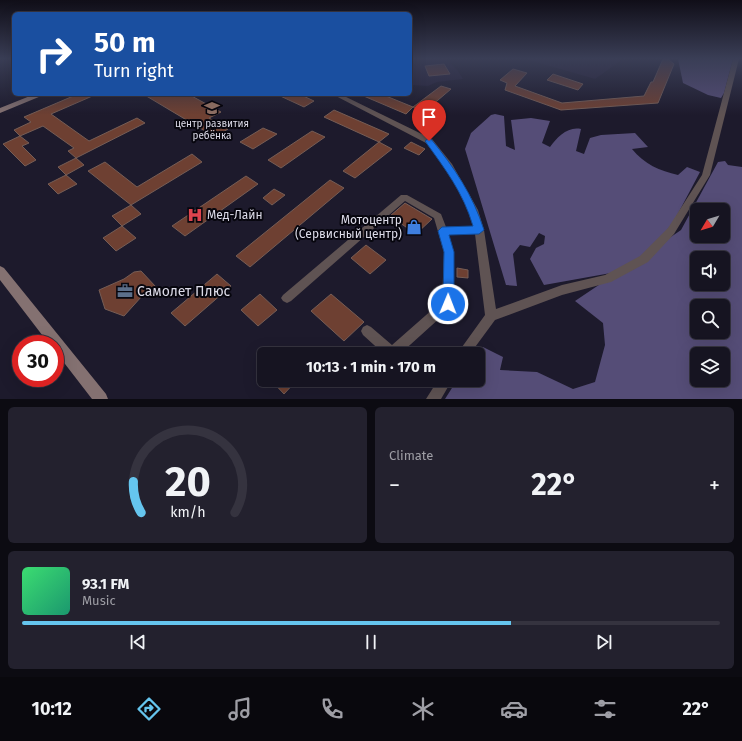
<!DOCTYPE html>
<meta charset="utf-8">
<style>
body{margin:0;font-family:"Fira Sans",sans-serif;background:#23212e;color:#f1f3f6;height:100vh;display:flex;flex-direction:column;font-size:15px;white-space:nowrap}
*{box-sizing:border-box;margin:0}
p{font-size:13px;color:#9e9ea5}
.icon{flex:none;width:22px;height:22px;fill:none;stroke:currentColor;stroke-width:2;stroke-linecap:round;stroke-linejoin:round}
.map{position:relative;height:399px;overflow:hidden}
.sheet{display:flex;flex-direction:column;gap:8px;padding:8px;background:#0c0b12;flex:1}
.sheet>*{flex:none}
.hud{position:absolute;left:12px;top:12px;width:400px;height:84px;border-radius:6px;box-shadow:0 4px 16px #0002,0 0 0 1px #35333f;background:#1a4fa0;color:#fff;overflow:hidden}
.needle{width:26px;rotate:232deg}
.fabs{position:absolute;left:690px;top:203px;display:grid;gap:8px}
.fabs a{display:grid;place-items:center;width:40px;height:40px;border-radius:6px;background:#161421;box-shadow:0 4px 16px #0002,0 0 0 1px #35333f;font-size:20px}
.speed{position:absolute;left:12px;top:335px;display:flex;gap:8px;font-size:20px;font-weight:700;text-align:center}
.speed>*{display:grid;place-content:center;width:52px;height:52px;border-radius:50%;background:#161421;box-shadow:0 4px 16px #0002,0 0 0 1px #35333f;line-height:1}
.speed .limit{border:6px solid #d22;background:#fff;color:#111}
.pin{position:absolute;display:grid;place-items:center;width:34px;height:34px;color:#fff;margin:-41px -17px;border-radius:50% 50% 50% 0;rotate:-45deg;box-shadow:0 0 4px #0007}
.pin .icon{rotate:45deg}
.me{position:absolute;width:44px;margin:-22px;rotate:1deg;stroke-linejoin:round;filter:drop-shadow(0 0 3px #0008)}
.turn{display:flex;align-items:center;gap:14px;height:84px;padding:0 16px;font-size:18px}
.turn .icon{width:52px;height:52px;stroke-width:2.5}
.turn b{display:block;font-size:28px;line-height:34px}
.big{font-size:30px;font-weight:700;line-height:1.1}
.sheet .tile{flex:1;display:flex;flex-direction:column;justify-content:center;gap:6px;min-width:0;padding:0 14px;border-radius:6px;background:#23212e}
.sheet .dial{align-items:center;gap:0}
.dial svg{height:104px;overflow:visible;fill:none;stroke:#35333f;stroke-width:7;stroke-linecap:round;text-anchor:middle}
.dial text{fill:#f1f3f6;stroke:none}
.song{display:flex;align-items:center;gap:12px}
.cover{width:48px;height:48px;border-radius:6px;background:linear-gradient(135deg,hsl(140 70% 55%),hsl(160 70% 35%))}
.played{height:4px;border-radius:2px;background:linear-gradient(90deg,#65c5ee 70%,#35333f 70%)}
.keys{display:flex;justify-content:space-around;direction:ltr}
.heat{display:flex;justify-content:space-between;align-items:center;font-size:22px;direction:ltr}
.sheet .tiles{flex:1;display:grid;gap:8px;grid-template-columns:1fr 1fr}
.tile:last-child{grid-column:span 2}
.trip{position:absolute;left:257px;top:347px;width:228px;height:40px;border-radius:6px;background:#161421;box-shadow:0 4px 16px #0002,0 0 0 1px #35333f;font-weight:700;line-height:40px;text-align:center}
.tab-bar{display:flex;height:64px;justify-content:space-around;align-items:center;background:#09080d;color:#9e9ea5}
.tab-bar .icon{width:28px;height:28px}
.tab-bar .current{color:#65c5ee}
.tab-bar b{font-size:18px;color:#f1f3f6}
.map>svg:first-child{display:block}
.built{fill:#252039}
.forest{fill:#554d77;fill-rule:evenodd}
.building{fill:#6e4032;stroke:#765d55}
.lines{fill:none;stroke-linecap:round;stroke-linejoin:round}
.minor{fill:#5f5353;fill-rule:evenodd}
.secondary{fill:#847171;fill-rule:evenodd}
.route{fill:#1a73e8;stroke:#114b97}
.labels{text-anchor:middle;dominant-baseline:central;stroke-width:4;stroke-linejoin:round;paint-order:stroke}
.far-poi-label{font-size:10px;fill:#dcdbe8;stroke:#07060e}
.poi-label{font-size:12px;fill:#dcdbe8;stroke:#07060e;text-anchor:start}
.near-poi-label{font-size:14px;fill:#dcdbe8;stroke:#07060e;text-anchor:start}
</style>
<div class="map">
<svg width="742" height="399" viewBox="0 0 742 399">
<rect width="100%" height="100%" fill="#1d1a2c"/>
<path class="built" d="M410 59H448L447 60 458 71 463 79 437 82 428 86 410 85Z
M526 59H623L595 79Z"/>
<path class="forest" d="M678 59H733L724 93 721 98 708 95 683 83Z
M495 114 504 116 506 146 515 150 511 120 531 118 550 121 542 143 550 147C557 137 568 126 581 129L576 151 584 154 590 138 601 135 635 133 648 147 632 149C644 164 660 171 678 175L687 167 700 172 673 223 646 254 681 230 718 162 725 161 728 165 742 167V399H445L457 380H478L477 354 483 347 503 357 500 370 537 372 573 389 595 382 605 345 603 323 575 301 636 260 611 273 544 285 530 259 536 248 544 244 545 236 539 233 530 247 520 245 513 254 517 286 506 285 465 149 471 133 491 115ZM697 210H723V236H697ZM697 258H723V284H697ZM697 306H723V332H697ZM697 354H723V380H697Z"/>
<path class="building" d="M663 59H668L674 64 658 103 561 110 505 90 507 83 500 80 513 69 527 73 515 86 562 103 644 96 651 82H653Z
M444 64 450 74 429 76 425 66Z
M553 74 583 84 578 90 547 80Z
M441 86 451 89 424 112 413 107Z
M78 94H97L51 114 89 141 137 118 145 123 76 158 68 151 74 148 43 126 20 136 14 130 31 122 24 117Z
M143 94H188L221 112 209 118 228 129 215 137Z
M276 94H299L314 101 304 107Z
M359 94H381L413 107 406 114Z
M334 110 389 134 379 142 324 117Z
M263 128 277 134 253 149 240 142Z
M312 131 325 137 281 168 268 160Z
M20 136 29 143 22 146 36 160 25 166 3 144Z
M379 142 392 149 355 178 343 171Z
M411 142 425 149 419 155 404 148Z
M192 154 202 162 131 205 88 171 105 162 137 187Z
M76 158 84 165 66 175 58 167Z
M66 175 77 184 58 194 48 184Z
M246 176 258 184 185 236 172 226Z
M330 180 344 188 250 267 236 256Z
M274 189 285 195 272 205 263 198Z
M405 203 432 219 416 234 390 216Z
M131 205 141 214 122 226 112 216Z
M122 226 136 238 116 251 103 238Z
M366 245 386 260 370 274 351 258Z
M457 268 468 270V278L457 277Z
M141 271 156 287 142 296 124 316 105 309 99 290 124 279 134 272Z
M217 274 231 286 185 326 171 313Z
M260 294 277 310 258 326 241 310Z
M331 294 364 322 344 341 311 311Z
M271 380H297L284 394Z"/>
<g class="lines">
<path class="minor" d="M733 59H739L710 175 674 234 648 262 611 282 562 295 495 320 470 354H457L485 315 475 234 448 235 454 252V303L452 307 400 354H384L363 335 361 331 363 327 367 325 371 327 392 345 442 301 444 252 434 218 405 201 291 301 287 303 283 301 281 298 283 295 401 195H407L441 214 446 227 473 226 468 210 446 167 426 143 332 94H340L432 139 452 164 478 210 484 230 496 309 562 285 605 275 640 256 668 228 702 175Z
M438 380H452L441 399H426Z"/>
<path class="secondary" d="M35 94H46L0 113V108Z
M0 266 4 268 106 394 108 399H92L55 351V344H49L0 280Z"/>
</g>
<linearGradient id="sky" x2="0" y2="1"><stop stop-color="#100e18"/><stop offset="0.51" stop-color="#3a3e56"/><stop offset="1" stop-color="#3a3e56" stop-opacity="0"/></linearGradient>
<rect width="742" height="115" fill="url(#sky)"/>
<path class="route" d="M429 138 431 139C454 167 473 195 484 230L479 234 449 235 454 252V304L452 307 448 309 444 307 443 304 444 252 438 231 442 227 473 226C463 192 445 169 425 141Z"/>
<defs>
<symbol id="school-bare" viewBox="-9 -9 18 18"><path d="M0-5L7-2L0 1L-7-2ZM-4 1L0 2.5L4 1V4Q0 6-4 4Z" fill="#8d6e63" stroke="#07060e" stroke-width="2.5" paint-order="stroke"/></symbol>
<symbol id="hospital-bare" viewBox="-9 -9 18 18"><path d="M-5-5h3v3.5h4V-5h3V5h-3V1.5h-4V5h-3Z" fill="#e0444e" stroke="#07060e" stroke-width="2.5" paint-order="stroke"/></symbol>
<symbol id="shop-bare" viewBox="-9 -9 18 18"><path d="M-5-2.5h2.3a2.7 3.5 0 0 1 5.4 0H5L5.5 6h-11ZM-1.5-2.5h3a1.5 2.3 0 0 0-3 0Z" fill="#3f7fe0" stroke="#07060e" stroke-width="2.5" paint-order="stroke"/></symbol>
<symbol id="office-bare" viewBox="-9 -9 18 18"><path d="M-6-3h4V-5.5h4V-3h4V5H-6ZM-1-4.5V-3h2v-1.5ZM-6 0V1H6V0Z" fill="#5c6f8a" stroke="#07060e" stroke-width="2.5" paint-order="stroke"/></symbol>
</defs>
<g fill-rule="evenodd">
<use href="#school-bare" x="201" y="97" width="22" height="22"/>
<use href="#hospital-bare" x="184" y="204" width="22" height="22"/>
<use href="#shop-bare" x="403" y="216" width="22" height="22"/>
<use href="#office-bare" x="114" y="280" width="22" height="22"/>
</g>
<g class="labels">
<g class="far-poi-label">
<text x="212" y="124">центр развития<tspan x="212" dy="12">ребёнка</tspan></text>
</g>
<g class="poi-label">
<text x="207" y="215">Мед-Лайн</text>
<text x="402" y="220" text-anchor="end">Мотоцентр<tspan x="402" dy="14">(Сервисный центр)</tspan></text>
</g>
<g class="near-poi-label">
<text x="137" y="291">Самолет Плюс</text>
</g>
</g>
</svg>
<div class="fabs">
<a><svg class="needle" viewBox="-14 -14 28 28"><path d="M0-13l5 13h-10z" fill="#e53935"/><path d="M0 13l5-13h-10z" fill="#9e9ea5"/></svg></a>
<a><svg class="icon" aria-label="sound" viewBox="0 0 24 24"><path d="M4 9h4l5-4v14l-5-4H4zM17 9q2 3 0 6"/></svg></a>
<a><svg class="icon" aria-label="search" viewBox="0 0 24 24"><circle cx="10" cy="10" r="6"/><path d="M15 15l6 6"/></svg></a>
<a><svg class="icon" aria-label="layers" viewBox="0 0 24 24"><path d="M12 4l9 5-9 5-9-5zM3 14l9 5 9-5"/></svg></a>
</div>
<div class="speed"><div class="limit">30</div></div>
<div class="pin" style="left:429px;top:141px;background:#d93025"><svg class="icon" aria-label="arrive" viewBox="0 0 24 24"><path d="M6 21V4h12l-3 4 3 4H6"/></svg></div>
<svg class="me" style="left:448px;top:304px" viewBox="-20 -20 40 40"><circle r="17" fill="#1a73e8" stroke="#fff" stroke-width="3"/><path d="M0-11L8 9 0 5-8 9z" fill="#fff"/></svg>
<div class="trip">10:13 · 1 min · 170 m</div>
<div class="hud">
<div class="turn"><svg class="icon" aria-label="right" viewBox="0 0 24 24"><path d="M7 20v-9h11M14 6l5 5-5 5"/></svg><div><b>50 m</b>Turn right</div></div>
</div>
</div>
<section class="sheet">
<div class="tiles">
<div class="tile dial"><svg viewBox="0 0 100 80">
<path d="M14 69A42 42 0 1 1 86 69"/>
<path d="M14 69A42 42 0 0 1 8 45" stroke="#65c5ee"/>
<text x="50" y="56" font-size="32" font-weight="700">20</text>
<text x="50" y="72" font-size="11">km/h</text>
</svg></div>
<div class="tile"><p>Climate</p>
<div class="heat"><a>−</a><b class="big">22°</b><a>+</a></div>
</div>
<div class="tile">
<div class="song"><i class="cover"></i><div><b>93.1 FM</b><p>Music</p></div></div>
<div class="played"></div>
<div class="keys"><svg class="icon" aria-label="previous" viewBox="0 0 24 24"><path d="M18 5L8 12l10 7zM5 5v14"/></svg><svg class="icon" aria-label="pause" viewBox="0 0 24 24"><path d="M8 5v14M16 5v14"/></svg><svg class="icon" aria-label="next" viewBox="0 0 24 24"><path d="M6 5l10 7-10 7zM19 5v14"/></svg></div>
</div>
</div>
</section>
<nav class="tab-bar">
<b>10:12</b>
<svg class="icon current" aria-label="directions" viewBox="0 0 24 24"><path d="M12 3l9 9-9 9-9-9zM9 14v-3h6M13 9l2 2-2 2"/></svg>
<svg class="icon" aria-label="music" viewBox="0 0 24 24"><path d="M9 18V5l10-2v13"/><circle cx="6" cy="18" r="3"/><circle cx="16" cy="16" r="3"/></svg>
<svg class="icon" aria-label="phone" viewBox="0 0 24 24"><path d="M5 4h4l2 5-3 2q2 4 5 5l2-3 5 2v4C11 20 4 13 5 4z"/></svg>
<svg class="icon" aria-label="climate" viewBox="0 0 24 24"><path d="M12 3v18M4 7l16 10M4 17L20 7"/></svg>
<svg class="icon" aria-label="car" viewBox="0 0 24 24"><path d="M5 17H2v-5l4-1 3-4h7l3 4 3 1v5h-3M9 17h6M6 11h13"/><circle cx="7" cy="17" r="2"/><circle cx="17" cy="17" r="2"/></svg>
<svg class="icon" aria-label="filters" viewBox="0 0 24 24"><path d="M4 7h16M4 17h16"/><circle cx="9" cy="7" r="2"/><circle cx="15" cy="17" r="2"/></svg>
<b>22°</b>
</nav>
